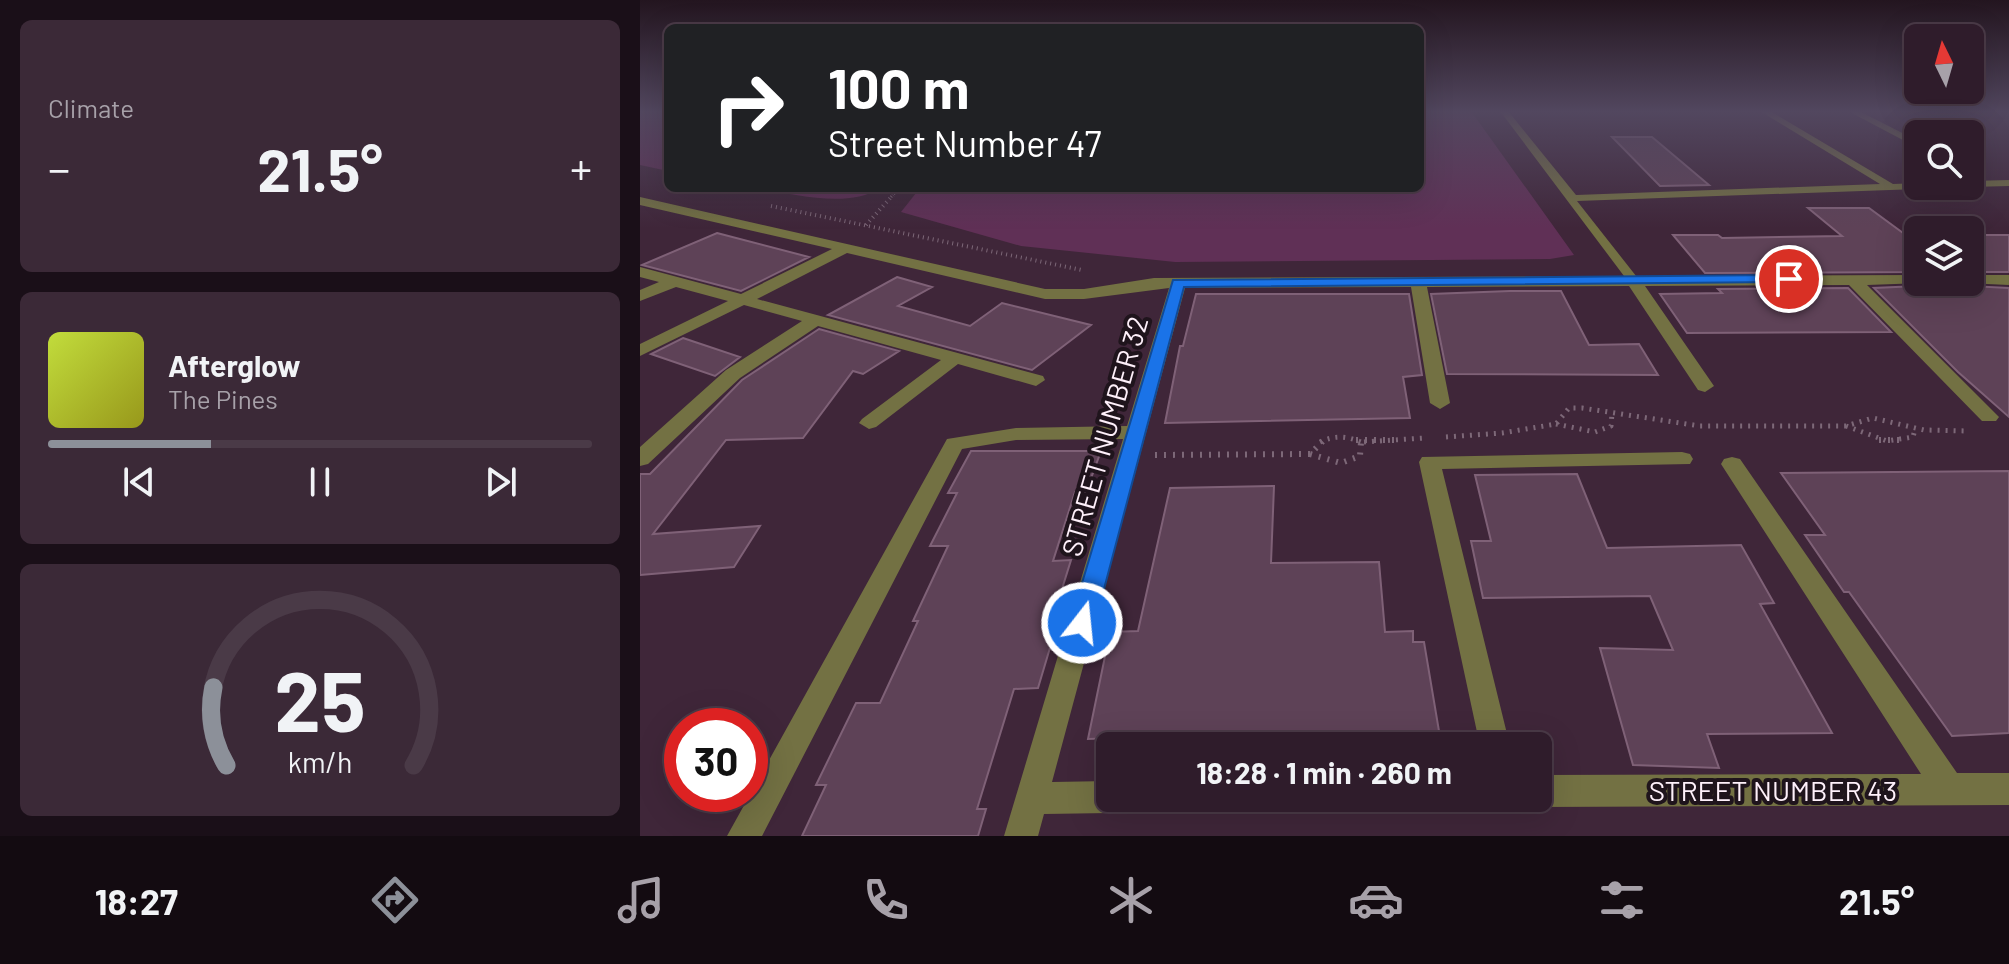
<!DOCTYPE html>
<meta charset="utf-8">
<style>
body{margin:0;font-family:Barlow,sans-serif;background:#3b2937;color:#f1f3f6;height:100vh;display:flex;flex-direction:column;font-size:30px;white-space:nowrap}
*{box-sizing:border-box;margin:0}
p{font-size:26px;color:#a7a1a9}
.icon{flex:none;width:44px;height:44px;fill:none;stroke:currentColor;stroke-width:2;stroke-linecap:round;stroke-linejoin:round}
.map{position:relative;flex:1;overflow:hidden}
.side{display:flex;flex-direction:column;gap:20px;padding:20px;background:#1a0f18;width:640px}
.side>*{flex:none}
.hud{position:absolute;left:24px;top:24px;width:760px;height:168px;border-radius:12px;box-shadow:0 8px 32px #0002,0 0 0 2px #4a3a47;background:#202124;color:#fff;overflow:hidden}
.needle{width:52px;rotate:355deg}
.buttons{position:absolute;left:1264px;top:24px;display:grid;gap:16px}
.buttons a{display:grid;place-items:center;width:80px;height:80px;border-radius:12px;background:#2f1c2b;box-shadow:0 8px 32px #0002,0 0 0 2px #4a3a47;font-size:40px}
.speed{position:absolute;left:24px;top:708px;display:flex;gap:16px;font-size:40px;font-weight:700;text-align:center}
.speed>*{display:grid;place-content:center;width:104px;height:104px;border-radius:50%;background:#2f1c2b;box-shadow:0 8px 32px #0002,0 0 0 2px #4a3a47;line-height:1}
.speed .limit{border:12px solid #d22;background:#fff;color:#111}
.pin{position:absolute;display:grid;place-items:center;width:68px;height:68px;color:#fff;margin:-34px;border:4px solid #fff;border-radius:50%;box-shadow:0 2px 8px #0007}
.me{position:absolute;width:88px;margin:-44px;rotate:16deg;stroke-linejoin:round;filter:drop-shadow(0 0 6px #0008)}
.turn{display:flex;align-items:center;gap:28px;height:168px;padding:0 32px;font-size:36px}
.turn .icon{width:104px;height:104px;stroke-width:2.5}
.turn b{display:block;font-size:56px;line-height:68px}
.big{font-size:60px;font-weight:700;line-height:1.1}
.side .card{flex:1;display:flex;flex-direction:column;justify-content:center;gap:12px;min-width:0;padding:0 28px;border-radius:12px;background:#3b2937}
.side .dial{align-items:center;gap:0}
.dial svg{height:208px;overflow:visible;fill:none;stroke:#4a3a47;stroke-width:7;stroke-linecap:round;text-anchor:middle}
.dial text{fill:#f1f3f6;stroke:none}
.song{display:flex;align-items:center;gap:24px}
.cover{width:96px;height:96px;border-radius:12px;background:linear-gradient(135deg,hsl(70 70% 55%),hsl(60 70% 35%))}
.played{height:8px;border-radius:4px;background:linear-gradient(90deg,#8c9099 30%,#4a3a47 30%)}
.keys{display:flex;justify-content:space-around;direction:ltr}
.heat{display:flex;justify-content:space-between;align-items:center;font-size:44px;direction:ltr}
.trip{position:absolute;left:456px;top:732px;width:456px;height:80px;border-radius:12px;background:#2f1c2b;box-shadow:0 8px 32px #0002,0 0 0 2px #4a3a47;font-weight:700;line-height:80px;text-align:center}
.tabs{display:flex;height:128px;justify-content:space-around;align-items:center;background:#130b11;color:#a7a1a9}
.tabs .icon{width:56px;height:56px}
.tabs .current{color:#8c9099}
.tabs b{font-size:36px;color:#f1f3f6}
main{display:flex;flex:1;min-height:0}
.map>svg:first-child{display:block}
.water{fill:#603056}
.building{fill:#5e4257;stroke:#7f6177;stroke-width:2}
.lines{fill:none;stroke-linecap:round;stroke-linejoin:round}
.path-far3{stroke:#7d6878;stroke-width:3;stroke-dasharray:1 3;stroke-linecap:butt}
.path-far2{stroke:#7d6878;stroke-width:4;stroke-dasharray:1 4;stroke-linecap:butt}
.path-far1{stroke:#7d6878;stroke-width:5;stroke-dasharray:2 6;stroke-linecap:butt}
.path{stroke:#7d6878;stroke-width:6;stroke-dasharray:2 7;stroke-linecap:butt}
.service{fill:#737143;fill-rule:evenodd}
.minor{fill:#737143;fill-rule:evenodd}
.route{fill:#1a73e8;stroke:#114b97;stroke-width:2}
.labels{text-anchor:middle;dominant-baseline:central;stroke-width:8;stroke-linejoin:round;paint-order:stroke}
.near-street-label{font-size:28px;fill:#fef0fa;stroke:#1f141c}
</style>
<main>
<section class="side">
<div class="card"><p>Climate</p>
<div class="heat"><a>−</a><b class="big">21.5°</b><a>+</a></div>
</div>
<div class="card">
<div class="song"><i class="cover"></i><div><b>Afterglow</b><p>The Pines</p></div></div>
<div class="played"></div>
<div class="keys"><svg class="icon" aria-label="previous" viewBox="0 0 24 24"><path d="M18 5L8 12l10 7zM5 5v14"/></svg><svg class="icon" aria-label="pause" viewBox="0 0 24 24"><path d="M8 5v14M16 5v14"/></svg><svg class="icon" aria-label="next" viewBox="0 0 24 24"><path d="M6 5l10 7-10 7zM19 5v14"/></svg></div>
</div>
<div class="card dial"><svg viewBox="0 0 100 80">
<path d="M14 69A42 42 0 1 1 86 69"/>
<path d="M14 69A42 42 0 0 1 9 39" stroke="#8c9099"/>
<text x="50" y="56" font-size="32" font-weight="700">25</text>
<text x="50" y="72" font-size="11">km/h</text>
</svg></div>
</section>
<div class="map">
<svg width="1369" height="836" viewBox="0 0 1369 836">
<rect width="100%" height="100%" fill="#3f2639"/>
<path class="water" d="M0 111H28V171L0 165Z
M780 111H831L934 255 910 259 535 262 381 246 261 212 280 188H780Z
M118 188H241C206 209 155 194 118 188Z"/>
<path class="building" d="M972 137H1012L1069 185 1020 186Z
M1168 208H1229L1278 244V272L1065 273 1033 235H1078L1082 238 1202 236Z
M77 233 169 257 101 291 2 265Z
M1330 235H1369V272H1330Z
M257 277 292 287 258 306 330 326 362 303 451 325 392 370 188 315Z
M1278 286V290L1330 289V286L1369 288V417L1318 372 1234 288Z
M1208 288 1251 332 1047 333 1020 294 1082 293 1078 289Z
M870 291H921L949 345 999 344 1018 375 807 374 791 294Z
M556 294H769L782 375 763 377 770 418 525 423 540 346H543Z
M179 329 259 351 223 374 213 371 163 438 86 440 13 534 120 526 94 567 0 575V474H10L102 380Z
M43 338 100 357 75 376 11 354Z
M331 451H461L446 492H435L413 561 431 560 412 621H418L398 688 374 689 337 809H346L338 836H162L186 785H176L216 703H240L278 621H273L308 546H290L317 493H308Z
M1369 471V733L1312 736 1209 592H1204L1165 535H1185L1141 473Z
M937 474 967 548 1101 545 1134 603 1120 604 1192 733 1067 734 1079 768 993 765 960 648 1033 650 1010 596 843 598 831 541H851L835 475Z
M634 486 631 563 739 562 745 632 773 631V642H784L800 737 564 744 565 735 448 739 470 632 498 631 530 488Z"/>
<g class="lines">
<path class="path-far3" d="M251 197 259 188"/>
<path class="path-far2" d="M131 206 442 270
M226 225 253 195"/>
<path class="path-far1" d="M916 424 955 432 971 426 972 413
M1206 426 1247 441 1273 437 1275 429
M806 437 862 433 916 424 929 408H942L1060 426H1206L1233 418 1284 430 1329 431
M680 442C695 435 706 436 721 442
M724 442 784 438"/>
<path class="path" d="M716 440H756
M1239 440H1265
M670 454 701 463 720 456 721 442
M515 455 670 454 684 440"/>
<path class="service" d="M860 111H868L936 195 1240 184 1120 111H1130L1253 184 1278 183V186H1283L1278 189 937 201 1000 281 994 285 990 284Z
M1208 111H1219L1278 141V148Z
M1369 180V186L1330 187 1326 186H1330V181Z"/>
<path class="minor" d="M0 197 405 289H444L514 278 1278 275V282L1283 283 1227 285 1359 417 1356 421H1342L1209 285 1005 286 1074 386 1065 392 1058 390 989 286 787 287 810 403 800 409 790 403 771 287 545 288 412 782 470 781V798H486L481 808 470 813 404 814 398 836H364L483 439 376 440 322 449 122 836H87L307 439 376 428 487 426 529 288 444 299H405L207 253 117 299 403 376 405 380 396 386 318 364 236 427 229 429 219 423 222 419 301 360 178 326 100 378 8 464 0 466V447L86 370 162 321 104 305 0 356V344L88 301 36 287 0 301V290L19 282 0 277V267L101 294 192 249 0 205Z
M1330 275H1369V285L1325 283 1330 282Z
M1042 452 1050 454 1053 459 1050 464 802 469 870 746H840L779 462 782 457Z
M1092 457 1100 459 1317 773H1369V805L898 807 887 802 885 798H898V775L1281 774 1081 464 1084 459Z"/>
</g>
<linearGradient id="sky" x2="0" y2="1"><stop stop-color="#23151f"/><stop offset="0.49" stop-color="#52475f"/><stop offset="1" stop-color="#52475f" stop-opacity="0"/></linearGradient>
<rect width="1369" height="228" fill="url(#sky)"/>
<path class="route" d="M1149 275 1154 276V282L544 287 455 623 451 630 442 633 434 630 430 623 533 280Z"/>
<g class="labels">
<g class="near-street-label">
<text transform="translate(464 436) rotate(-74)">STREET NUMBER 32</text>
<text x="1133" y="790">STREET NUMBER 43</text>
</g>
</g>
</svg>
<div class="buttons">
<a><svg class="needle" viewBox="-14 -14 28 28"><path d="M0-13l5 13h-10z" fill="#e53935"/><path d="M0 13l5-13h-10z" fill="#a7a1a9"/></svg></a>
<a><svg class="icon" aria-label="search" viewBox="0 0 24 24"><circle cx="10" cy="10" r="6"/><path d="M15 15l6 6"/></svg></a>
<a><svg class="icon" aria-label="layers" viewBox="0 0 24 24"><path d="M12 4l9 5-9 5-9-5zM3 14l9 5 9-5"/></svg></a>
</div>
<div class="speed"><div class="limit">30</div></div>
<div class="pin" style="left:1149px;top:279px;background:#d93025"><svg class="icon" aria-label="arrive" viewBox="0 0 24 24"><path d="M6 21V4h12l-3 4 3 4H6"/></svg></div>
<svg class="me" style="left:442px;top:623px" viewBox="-20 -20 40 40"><circle r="17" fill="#1a73e8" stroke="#fff" stroke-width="3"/><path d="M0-11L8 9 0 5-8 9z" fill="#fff"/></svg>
<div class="trip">18:28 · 1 min · 260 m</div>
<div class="hud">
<div class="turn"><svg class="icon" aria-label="right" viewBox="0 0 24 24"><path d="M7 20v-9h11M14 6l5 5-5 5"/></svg><div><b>100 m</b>Street Number 47</div></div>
</div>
</div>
</main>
<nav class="tabs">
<b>18:27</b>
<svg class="icon current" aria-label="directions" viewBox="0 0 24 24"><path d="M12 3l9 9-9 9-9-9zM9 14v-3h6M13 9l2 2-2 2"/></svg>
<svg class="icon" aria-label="music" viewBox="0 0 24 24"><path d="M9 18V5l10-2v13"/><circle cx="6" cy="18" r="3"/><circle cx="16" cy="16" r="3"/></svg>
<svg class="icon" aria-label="phone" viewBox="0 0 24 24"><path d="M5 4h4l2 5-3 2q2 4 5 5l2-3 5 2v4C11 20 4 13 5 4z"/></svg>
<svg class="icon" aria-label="climate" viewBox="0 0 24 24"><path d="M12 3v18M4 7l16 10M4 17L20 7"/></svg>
<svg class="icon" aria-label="car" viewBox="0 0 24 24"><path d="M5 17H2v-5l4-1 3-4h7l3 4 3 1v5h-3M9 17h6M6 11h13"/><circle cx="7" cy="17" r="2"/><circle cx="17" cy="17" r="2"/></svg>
<svg class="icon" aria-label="filters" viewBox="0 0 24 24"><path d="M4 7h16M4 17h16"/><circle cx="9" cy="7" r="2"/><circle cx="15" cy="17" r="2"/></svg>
<b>21.5°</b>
</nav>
